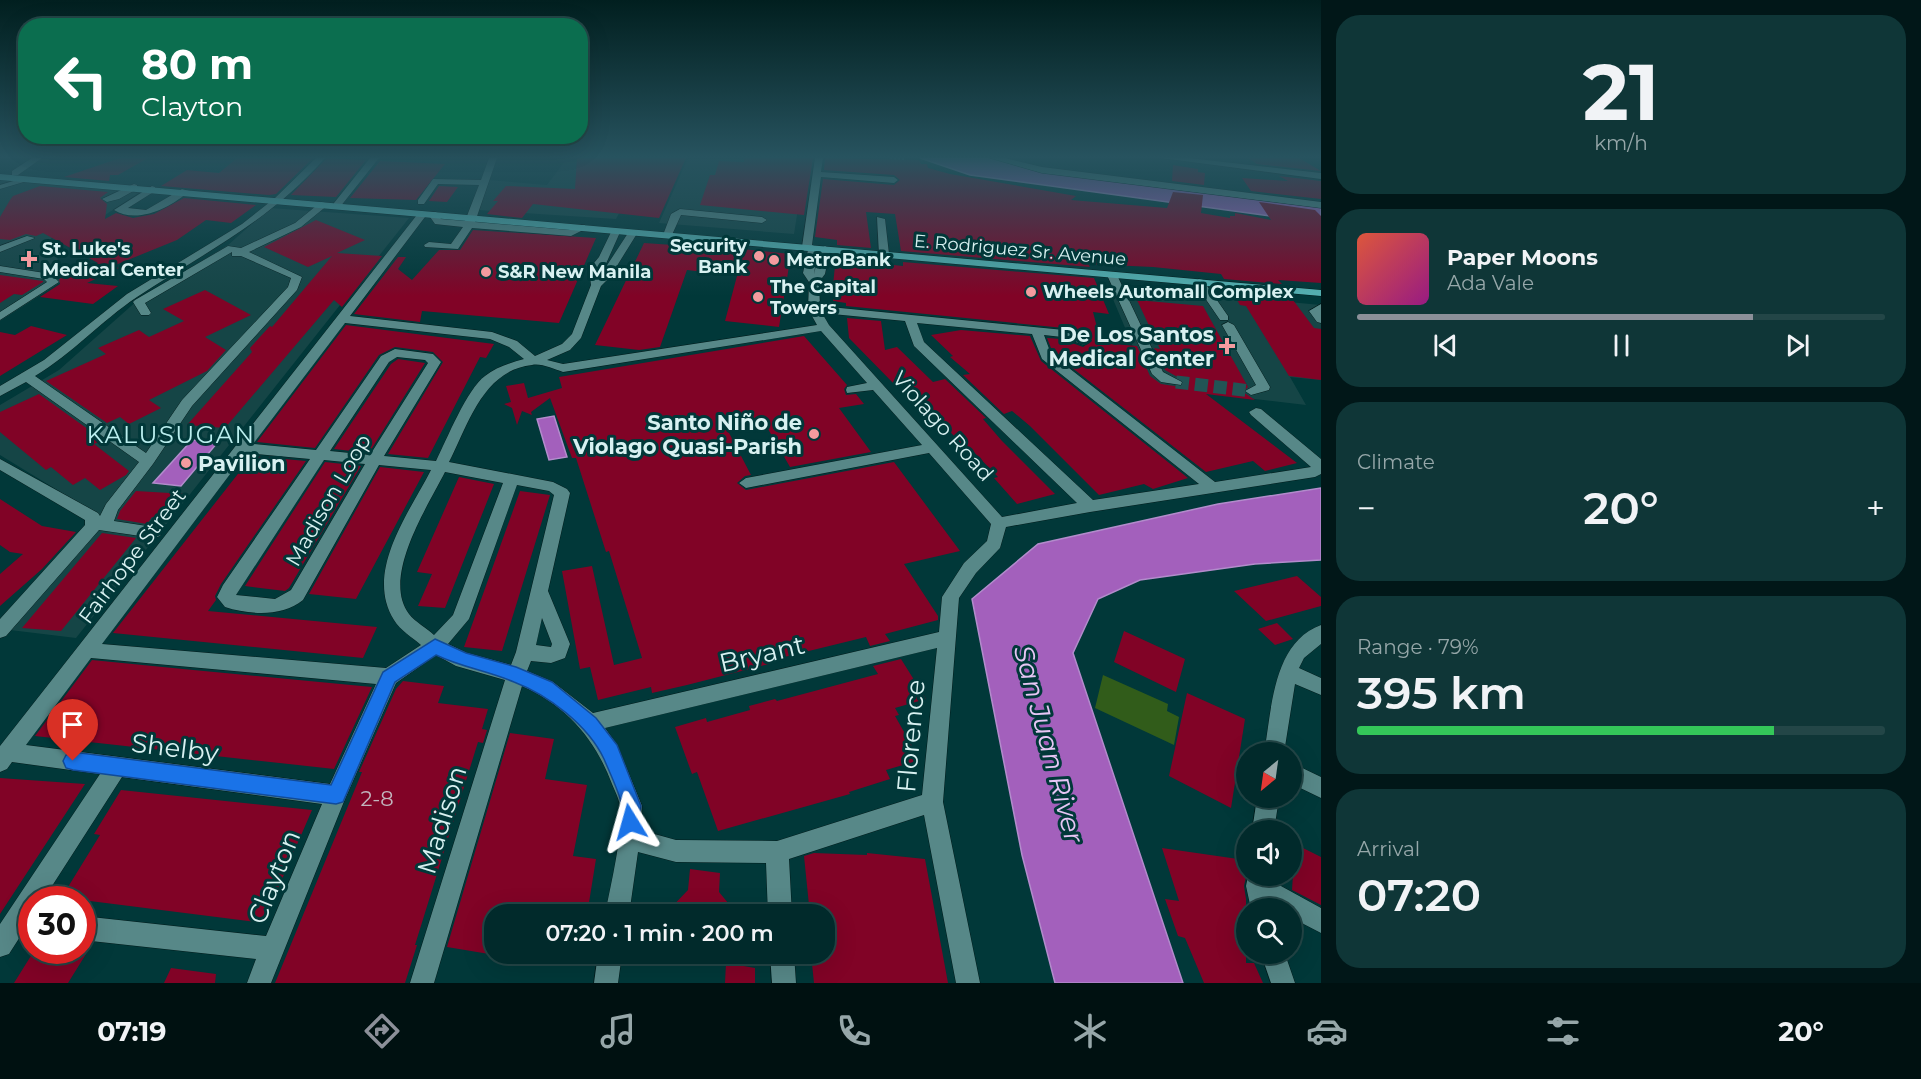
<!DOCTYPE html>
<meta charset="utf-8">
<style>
body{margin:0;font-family:Montserrat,sans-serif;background:#0f3637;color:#f1f3f6;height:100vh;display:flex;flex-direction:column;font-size:22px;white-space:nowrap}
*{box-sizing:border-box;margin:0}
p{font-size:20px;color:#96a7a9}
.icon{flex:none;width:33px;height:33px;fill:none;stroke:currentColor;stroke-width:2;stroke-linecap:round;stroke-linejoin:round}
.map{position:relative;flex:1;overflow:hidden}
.panel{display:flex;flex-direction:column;gap:15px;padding:15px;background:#011718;width:600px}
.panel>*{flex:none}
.guide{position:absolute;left:18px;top:18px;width:570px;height:126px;border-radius:24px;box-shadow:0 6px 24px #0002,0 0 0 2px #234647;background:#0b6e4f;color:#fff;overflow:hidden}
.needle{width:39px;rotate:209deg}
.tools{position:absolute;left:1236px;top:742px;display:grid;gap:12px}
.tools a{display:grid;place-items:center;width:66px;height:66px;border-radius:50%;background:#012a2b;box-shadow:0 6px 24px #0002,0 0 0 2px #234647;font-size:30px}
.speed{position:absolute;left:18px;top:886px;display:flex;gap:12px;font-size:30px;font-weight:700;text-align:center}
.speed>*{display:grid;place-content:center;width:78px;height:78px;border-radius:50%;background:#012a2b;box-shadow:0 6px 24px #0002,0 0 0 2px #234647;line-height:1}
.speed .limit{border:9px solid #d22;background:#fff;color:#111}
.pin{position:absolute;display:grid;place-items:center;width:51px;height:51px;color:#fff;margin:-62px -26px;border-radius:50% 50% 50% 0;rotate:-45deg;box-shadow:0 0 6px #0007}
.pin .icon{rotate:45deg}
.me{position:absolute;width:66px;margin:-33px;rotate:352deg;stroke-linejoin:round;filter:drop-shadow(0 0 4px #0008)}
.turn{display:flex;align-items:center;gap:21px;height:126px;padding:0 24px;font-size:27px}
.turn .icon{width:78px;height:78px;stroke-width:2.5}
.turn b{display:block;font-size:42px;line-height:51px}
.big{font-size:45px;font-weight:600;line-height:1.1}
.panel .tile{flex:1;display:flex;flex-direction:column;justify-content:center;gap:9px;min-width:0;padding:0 21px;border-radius:24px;background:#0f3637}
.panel .dial{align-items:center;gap:0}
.dial b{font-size:78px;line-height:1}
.song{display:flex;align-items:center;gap:18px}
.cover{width:72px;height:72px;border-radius:9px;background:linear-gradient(135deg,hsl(10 70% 55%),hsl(310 70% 35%))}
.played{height:6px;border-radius:3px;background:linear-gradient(90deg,#8c9099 75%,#234647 75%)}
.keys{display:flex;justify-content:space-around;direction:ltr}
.heat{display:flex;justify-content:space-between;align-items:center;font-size:33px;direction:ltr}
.charge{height:9px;border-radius:4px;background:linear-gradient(90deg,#34c759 79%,#234647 0)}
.trip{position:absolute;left:484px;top:904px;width:351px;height:60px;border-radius:24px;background:#012a2b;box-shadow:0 6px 24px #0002,0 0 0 2px #234647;font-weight:600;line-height:60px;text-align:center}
.tabs{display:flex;height:96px;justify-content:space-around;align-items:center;background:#011;color:#96a7a9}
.tabs .icon{width:42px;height:42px}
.tabs .current{color:#8c9099}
.tabs b{font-size:27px;color:#f1f3f6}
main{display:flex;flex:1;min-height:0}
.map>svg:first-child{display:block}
.built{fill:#154546}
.green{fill:#315c1a}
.water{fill:#a360bc;stroke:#b38ccc;stroke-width:1.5}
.building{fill:#810326}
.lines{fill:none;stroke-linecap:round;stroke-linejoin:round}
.minor-tunnel{stroke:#215455;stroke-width:13;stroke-dasharray:13 6;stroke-linecap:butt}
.minor-casing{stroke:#031d1d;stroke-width:1}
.major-casing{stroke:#031d1d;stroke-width:1}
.path{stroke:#6a9293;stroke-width:2;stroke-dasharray:2 2;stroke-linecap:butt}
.minor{fill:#578888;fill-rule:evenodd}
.major{fill:#54b0b1;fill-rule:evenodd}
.route{fill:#1a73e8;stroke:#114b97;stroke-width:1.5}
.poi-dot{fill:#f49b9f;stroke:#013839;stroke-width:2}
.labels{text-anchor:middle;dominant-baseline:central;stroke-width:6;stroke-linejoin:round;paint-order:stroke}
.far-poi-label{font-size:18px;font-weight:bold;fill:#d8f1f1;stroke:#013839;text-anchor:start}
.far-street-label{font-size:18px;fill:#d8f1f1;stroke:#013839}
.poi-label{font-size:21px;font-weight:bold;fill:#d8f1f1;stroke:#013839;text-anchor:end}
.street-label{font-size:21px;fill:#d8f1f1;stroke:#013839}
.near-number-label{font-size:21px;fill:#c2b6be}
.quarter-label{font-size:24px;letter-spacing:1.5px;fill:#bbefef;stroke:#013839}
.near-street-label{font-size:26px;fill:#d8f1f1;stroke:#013839}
.near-water-label{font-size:27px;font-style:italic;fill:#e7c6f5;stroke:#013839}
</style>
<main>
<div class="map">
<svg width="1321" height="983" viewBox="0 0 1321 983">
<rect width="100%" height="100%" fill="#013839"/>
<path class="built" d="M688 158H806L794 234 659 223Z
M565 161 643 168 616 219 479 210 488 180 547 185Z
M0 179 140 192 99 219 51 238 64 280 0 321Z
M270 208 409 218 76 638 10 630 103 518 0 455V405L59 370 139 299 228 245Z
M1107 285 1321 305V380L1290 377 1306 405 1150 387Z"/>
<path class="green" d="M1103 675 1168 704 1167 711 1179 717 1174 745 1095 708Z"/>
<path class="water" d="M920 158H988L1038 171 1321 207V223L970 175Z
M554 416 567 457 549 460 537 419Z
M192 440 218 442 181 486 153 483Z
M1321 488V560L1255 564 1140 580 1098 599 1073 653 1183 983H1055L1022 855 972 599 1038 544 1218 504Z"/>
<path class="building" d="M120 158H148L118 175H110L109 181 64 177Z
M237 158H313L276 194 269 195 161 186 187 170 219 173Z
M327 158 366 160 336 197 291 195Z
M577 158H686L659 218 533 204 522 218 487 214 498 201H493L506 186 575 189Z
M745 158H813L804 215 700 205 710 175H715L719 161 744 162Z
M825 158 919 160 921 164H927L928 168 950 174 1076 196 1071 200 1167 208 1173 192 1203 195 1201 213 1230 218V216H1235V213L1271 220 1259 202 1315 210 1321 216V283L1278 280 1282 284 1224 279 1221 274 1153 267 1088 264 1090 267 901 251 895 214 866 212 871 248 837 245V240L815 237 823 179 894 185 900 180 894 175 824 170Z
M1248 158H1299L1321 171 1257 164Z
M380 161 445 164 416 200 350 198Z
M1173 165 1198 169V172L1205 173 1204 185 1172 181Z
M1279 176 1321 181V199L1251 191 1242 178 1288 181Z
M40 186 108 192 100 198 107 204 105 219 116 213 133 218 154 214 184 198 256 205 231 223 206 220 177 240 113 266 119 268 87 283 118 286 93 304 40 297 60 284 59 279 98 263 43 233 36 236 26 234 10 240 0 239V217L10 200 13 196Z
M439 186 458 187 447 202 429 201Z
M316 220 365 240 337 253 382 256 342 307 334 300 225 428 187 425 252 352 250 348 270 326 272 327 332 256 308 267 264 247Z
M473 230 596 238 559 323 422 311 420 322 354 314 398 257H406L398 269 412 280 439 250H460Z
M674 242 791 254 779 327 725 321 737 276 687 270 660 347 639 350 595 345 644 243 673 245Z
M836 256 872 259 873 263 903 266V262L1094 278 1109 314 1093 312 1101 343 1137 346 1150 376 1161 384 1181 387 1183 386V380L1165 370 1154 348 1160 349 1137 300 1203 306 1248 387 1243 392 1255 400 1206 394 1297 463 1265 471 1253 461 1206 472 1053 353 1047 338 1061 339 1083 347 1092 341 1089 336 1064 328 846 306V303L833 301 837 285H833Z
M0 275 43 281V282L22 295 14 294 0 303Z
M205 290 251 315 205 337 226 350 207 371 149 400 161 408 129 424 120 417 107 423 46 381 106 354 98 348 139 330 149 337 184 321 163 309Z
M1231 290 1290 296 1314 328 1321 329V380L1289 376 1246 306 1240 305Z
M847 318 881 321 885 350 897 347 933 382 945 379 986 418 983 419 1002 441 1055 494 1017 504 994 478 998 477 970 448 966 449 905 383 895 385 849 338Z
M346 325 494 344 486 358 480 357 428 458 388 454 443 362 433 352 395 347 379 355 315 448 257 442Z
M31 326 67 335 0 376V332L15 335Z
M961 330 1030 336 1041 361 1188 478 1153 489 1144 484 1099 495 1030 426 1012 411 1004 414 963 375 970 374 950 357 953 356 931 335Z
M804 336 847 385 844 389 846 395 856 394 864 404 839 408 871 452 790 467 764 422 727 429 751 475 745 476 737 483 746 490 894 462 960 551 904 564 938 616V620L885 634 890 641 870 646 866 637 768 661 769 664 687 685 652 693 651 687 598 700 590 667 580 669 562 571 592 566 614 665 642 658 609 551 606 552 576 458H572L550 398 531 412 532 415 522 411 517 425 512 408 504 404 511 402 506 386 524 383 528 398 562 388 559 377Z
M398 359 425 363 369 453 334 449 391 364Z
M39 394 103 440 94 444 129 471 126 475 100 490 85 478 73 485 51 467 46 470 0 432V412Z
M252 456 306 461 221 584 215 596 216 600 208 611 377 627 363 658 113 633Z
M325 462 361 466 289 588 285 591 245 586Z
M380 467 424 472 356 599 309 594Z
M459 477 494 484 445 608 418 606 432 574 417 572Z
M136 491 186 494 168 518 152 517 147 524 117 519 120 511Z
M520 491 550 495 502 651 464 647Z
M0 499 42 526 76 532 42 569 0 606V574L23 554 10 552 0 545Z
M102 533 136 538 61 631 22 628Z
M1297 576 1321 597V606L1266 621 1234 591Z
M1277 623 1293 639 1275 645 1258 629Z
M1124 631 1185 659 1176 692 1114 662Z
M901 659 926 699 895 708 899 715 895 716 920 760 886 770 890 779 849 792 850 794 718 831 697 772 692 774 675 727 706 718 707 722 750 710 749 706 775 699 777 701 878 674 873 666Z
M92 660 183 669 372 687 334 769 35 736Z
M403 681 444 686 438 703 488 709 482 729 487 730 483 743 478 742 415 945H417L405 983H275L362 772H359L396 689Z
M1187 693 1245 719 1231 808 1169 776Z
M510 733 554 739 545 779 587 785 573 856 596 859 587 915H495V955L447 947Z
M0 778 85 784 0 914Z
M121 790 312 810 263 923 82 900H60L100 835 94 834Z
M1295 844 1321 857V905L1292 890Z
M1162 848 1238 859 1246 877 1244 886 1246 899V963H1254L1263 983H1204L1185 938 1178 936 1165 899 1179 901Z
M814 853 867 855V853L925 859 948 983H814L811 954H825V915H810L804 856Z
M690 869 720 873 719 892 738 915H664L688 890Z
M34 951H69L86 954 68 983H14Z
M726 963 755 968V983H725Z
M171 968 216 974 215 983H164Z"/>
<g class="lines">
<path class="minor-tunnel" d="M1176 382 1251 391"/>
<defs>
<path id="minor" d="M32 158H42L18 175H12V171Z
M316 158H325C269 222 205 252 137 297 101 321 72 354 35 376L146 453 182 400 288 287 291 278 241 256H232V252L145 303 151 313 149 315H141L133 302 135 300 228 246 241 248 295 223 321 202 329 204 301 227 249 252 302 277 297 290 192 406 153 464 118 510 114 521 160 528 162 532 160 536 154 538 99 530 6 636 0 638V619L85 525V520L0 470V459L98 513 100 516 106 504 139 462 26 382 0 396V386L44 360 127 294 242 224 275 198Z
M370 158H379L340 207H334V203Z
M489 158H497L475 222 569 230 579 225H585V229L571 236 472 228 458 249 425 247 424 245 429 242 451 244 463 227 435 224 428 214 430 212H436L441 219 465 221 479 185 438 184 424 204H418V200L433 179 481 180Z
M815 158H823L821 172 894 177 898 180 894 183 821 177 812 245 818 248 814 274 820 249 825 246 830 249 825 274 819 282 820 306 1064 330 1088 338 1090 341 1084 345 1062 337 1044 335 1051 354 1215 482 1311 467 1251 415 1249 412 1256 408 1261 409 1321 459V474L1315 477 1090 512 1006 527 1000 548 976 573 959 598 943 802 980 983H956L924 815 789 859 792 915H768L766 863 676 862 638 852 629 915H605C610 888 624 831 620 806 619 799 615 791 612 784 595 739 567 706 522 686L434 983H410L505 680 456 666 436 655 396 683 345 799 271 983H247L256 959 82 940V916L266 936 322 804 122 777 43 900H32V918L9 954 0 957V924L100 774 12 762 7 769 0 772V746L420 211 428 213 350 316 492 332 517 341 535 356 562 344 572 334 591 285 589 269 599 257 613 228 621 230 605 266 599 269 600 276 630 230H636L638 232 610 277 601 286 581 338 570 350 547 360 563 364 817 325 808 309 809 282 803 273 808 250 802 247ZM822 313 905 321 914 346 1077 503 1002 517 829 325ZM345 323 490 339 509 347 524 359C510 363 496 367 485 376 467 389 447 439 436 461L384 456 441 362 433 354 395 349 381 356 316 450 253 444ZM917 323 1032 334 1042 359 1199 484 1093 500 924 342ZM821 331 867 383 847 387 846 390 847 393 873 390 922 445 746 478 739 483 746 488 929 453 991 524 987 541 964 563 942 597 939 632 593 713 553 682 527 671 531 661 551 663 565 658 570 644 548 591 570 493 567 489 553 482 449 462C468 425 483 370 532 365 541 363 554 369 563 372ZM397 357 425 360 428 363 370 455 330 451 389 362ZM246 453 310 459 223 585 217 597 225 607C250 615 282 617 303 600L379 465 431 470C409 513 364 572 394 620 400 630 413 638 421 645L386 668 102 644ZM324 460 365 464 291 590 275 599 236 595ZM445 472 503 483 453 615 434 635C427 628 415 622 409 614 381 577 428 506 445 472ZM517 485 549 491 554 495 516 652 511 665 467 653 448 644 469 619ZM542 618 552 644 551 647 536 645ZM937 648 922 795 777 841 676 840 640 830 642 806 617 745 605 728ZM91 658 376 684 330 784 26 745Z
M990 158H1005L1042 167 1321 202V208L1042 173Z
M1161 158H1189L1321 173V179Z
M27 177 34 179 0 189V185Z
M134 184 137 185V189L119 199 107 202 102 199Z
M152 186 155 187V191L128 208 146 210 182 189 189 191C172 207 137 225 114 210Z
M680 209 762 217 767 220 762 223 681 215 671 237H665L663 235 671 214Z
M877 217 885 219 889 254 884 257 879 254Z
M27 236 35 238 0 252V246Z
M0 266 51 274 59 282 0 320V312L47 282 44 279 0 272Z
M1112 272 1117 275 1163 372 1182 382 1181 385 1161 382 1152 374 1107 275Z
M1199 279 1203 280 1228 316V320H1220L1194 282Z
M1321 304V323L1317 322 1309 311Z
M1228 322 1234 325 1270 387 1269 390 1251 395 1245 391 1256 385 1222 325Z
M1321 625V644L1304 658 1299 668 1321 678V695L1295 684 1284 753H1264C1272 710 1272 643 1321 625Z
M1292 763 1321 777V798L1292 784Z
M1257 798H1279L1274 831H1252Z
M1248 876H1268L1270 880 1321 908V933L1292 918V909H1251L1246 886Z
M598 954H622L618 983H594Z
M770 954H794L796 983H772Z
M1261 954H1285L1295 983H1271Z"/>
<path id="major" d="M0 174 1321 290V296L0 180Z"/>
</defs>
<use href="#minor" class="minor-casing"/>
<use href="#major" class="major-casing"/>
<path class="path" d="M890 158 904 159"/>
<use href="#minor" class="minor"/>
<use href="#major" class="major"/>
</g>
<linearGradient id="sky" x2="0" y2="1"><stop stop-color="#011f1f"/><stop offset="0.53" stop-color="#27535f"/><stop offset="1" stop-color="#27535f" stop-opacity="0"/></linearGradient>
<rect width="1321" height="296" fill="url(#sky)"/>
<path class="route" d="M435 639 466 653 516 667 552 682 596 718 617 745 641 806 637 829 630 832 623 829C620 821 623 815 622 806 620 794 609 771 604 759 588 725 548 695 514 682 488 671 461 667 436 655L395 682 343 802 336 804 73 770 66 768 63 761 66 755 73 752 331 785 383 672Z"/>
<g class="poi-dot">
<circle cx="759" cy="256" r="6"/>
<path d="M26 250h6v6h6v6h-6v6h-6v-6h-6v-6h6z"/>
<circle cx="774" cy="260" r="6"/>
<circle cx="486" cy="272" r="6"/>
<circle cx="1031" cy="292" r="6"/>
<circle cx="758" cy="297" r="6"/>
<path d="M1224 337h6v6h6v6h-6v6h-6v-6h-6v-6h6z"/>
<circle cx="814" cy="434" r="6"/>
<circle cx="186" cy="463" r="6"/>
</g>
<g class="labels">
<g class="far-poi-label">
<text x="747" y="246" text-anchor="end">Security<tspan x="747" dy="21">Bank</tspan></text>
<text x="42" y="249">St. Luke's<tspan x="42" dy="21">Medical Center</tspan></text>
<text x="786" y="260">MetroBank</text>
<text x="498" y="272">S&amp;R New Manila</text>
<text x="770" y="287">The Capital<tspan x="770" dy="21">Towers</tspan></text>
<text x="1043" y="292">Wheels Automall Complex</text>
</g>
<g class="far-street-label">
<text transform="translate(1020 250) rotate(5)">E. Rodriguez Sr. Avenue</text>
</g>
<g class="poi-label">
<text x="1214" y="334">De Los Santos<tspan x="1214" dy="24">Medical Center</tspan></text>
<text x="802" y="422">Santo Niño de<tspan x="802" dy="24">Violago Quasi-Parish</tspan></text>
<text x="198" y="463" text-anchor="start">Pavilion</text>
</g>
<g class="street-label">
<text transform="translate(943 426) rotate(48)">Violago Road</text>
<text transform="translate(328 500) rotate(-60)">Madison Loop</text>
<text transform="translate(132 556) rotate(-53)">Fairhope Street</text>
</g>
<g class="near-number-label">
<text x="377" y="798">2-8</text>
</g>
<g class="quarter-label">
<text x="171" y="434">KALUSUGAN</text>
</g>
<g class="near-street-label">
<text transform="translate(762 654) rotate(-13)">Bryant</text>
<text transform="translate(911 736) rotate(-85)">Florence</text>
<text transform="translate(175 748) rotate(7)">Shelby</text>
<text transform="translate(442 820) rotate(-73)">Madison</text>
<text transform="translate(274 877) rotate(-68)">Clayton</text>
</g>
<g class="near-water-label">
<text transform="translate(1049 744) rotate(75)">San Juan River</text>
</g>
</g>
</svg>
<div class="tools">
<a><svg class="needle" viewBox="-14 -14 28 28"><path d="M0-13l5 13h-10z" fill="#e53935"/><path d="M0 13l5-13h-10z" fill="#96a7a9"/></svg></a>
<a><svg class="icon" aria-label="sound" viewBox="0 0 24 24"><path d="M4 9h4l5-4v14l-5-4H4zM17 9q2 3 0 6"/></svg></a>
<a><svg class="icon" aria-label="search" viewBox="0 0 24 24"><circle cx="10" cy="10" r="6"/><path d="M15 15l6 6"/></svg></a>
</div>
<div class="speed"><div class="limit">30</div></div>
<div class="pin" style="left:73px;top:761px;background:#d93025"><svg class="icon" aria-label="arrive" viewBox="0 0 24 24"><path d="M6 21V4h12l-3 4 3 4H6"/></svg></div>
<svg class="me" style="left:630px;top:822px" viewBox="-20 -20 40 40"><path d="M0-17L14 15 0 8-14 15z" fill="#1a73e8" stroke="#fff" stroke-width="4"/></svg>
<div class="trip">07:20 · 1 min · 200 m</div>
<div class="guide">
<div class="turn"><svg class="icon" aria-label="left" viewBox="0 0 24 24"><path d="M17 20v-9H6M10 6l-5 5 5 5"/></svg><div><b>80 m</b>Clayton</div></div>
</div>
</div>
<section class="panel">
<div class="tile dial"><b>21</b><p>km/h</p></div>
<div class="tile">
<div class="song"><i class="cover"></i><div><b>Paper Moons</b><p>Ada Vale</p></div></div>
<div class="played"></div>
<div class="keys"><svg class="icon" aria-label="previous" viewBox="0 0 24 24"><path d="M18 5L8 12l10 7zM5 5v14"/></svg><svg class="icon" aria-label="pause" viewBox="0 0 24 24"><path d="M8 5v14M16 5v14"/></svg><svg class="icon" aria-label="next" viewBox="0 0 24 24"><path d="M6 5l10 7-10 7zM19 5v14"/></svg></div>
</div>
<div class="tile"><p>Climate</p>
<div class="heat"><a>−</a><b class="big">20°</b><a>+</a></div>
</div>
<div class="tile"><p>Range · 79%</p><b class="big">395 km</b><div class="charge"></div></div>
<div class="tile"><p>Arrival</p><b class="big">07:20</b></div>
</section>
</main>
<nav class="tabs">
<b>07:19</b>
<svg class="icon current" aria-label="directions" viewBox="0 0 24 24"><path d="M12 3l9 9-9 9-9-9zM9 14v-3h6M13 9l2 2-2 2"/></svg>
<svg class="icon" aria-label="music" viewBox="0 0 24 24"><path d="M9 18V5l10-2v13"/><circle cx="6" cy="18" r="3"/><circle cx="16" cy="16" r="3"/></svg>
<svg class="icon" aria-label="phone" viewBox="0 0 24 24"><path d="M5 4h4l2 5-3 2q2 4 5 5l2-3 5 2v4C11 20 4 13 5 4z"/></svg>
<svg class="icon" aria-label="climate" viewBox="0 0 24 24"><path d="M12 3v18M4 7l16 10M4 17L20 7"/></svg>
<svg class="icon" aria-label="car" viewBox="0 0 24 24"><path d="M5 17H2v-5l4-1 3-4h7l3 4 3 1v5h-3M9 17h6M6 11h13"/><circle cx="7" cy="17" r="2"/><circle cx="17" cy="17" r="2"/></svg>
<svg class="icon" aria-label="filters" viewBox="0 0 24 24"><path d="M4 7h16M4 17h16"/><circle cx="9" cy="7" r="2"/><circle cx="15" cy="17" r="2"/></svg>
<b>20°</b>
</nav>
